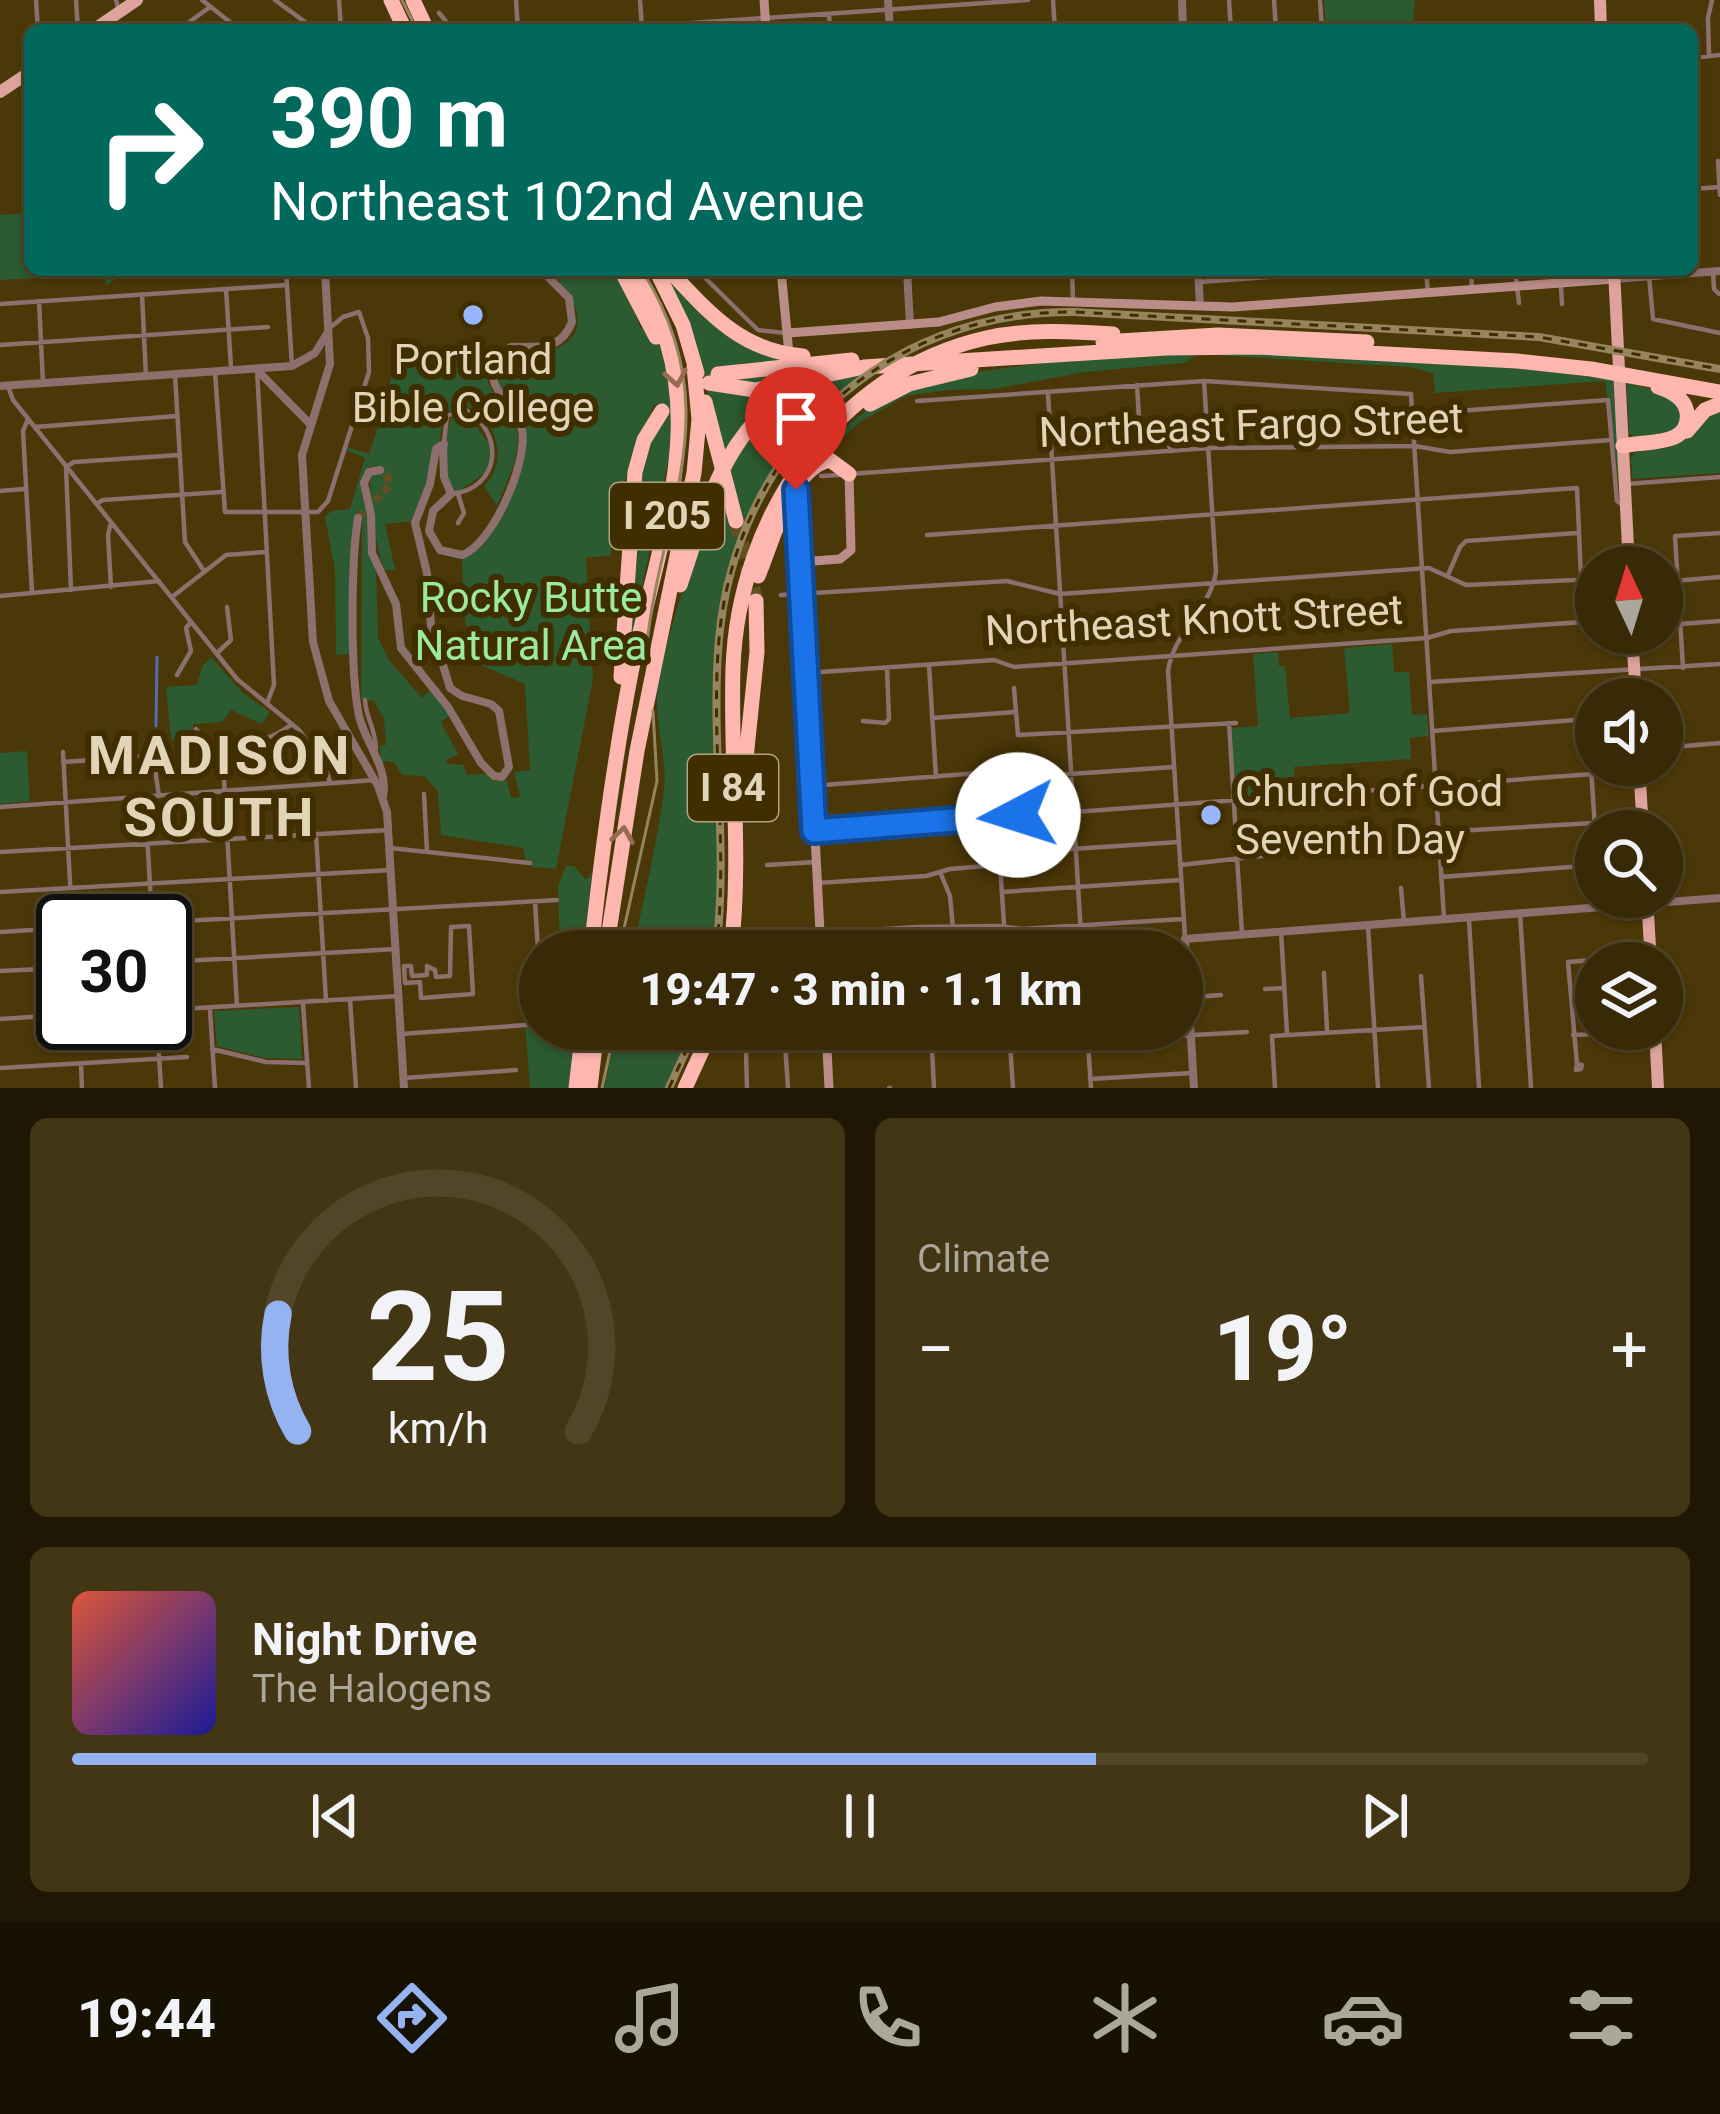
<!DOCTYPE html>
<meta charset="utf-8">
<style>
body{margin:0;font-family:Roboto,sans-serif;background:#433614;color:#f1f3f6;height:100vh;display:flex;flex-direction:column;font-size:45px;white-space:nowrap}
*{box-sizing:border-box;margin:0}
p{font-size:39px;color:#aba79b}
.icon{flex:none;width:66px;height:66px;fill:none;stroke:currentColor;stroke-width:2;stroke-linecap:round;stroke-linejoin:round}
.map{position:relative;height:1088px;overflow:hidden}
.sheet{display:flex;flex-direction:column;gap:30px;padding:30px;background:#1f1703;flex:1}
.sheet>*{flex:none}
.banner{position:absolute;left:24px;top:24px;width:1674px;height:252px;border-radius:18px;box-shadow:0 3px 9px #0004,0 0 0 3px #524628;background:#00695c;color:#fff;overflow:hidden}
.needle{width:78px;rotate:356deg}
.tools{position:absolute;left:1575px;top:546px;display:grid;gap:24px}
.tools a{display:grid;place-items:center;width:108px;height:108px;border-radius:50%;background:#382a06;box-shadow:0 3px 9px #0004,0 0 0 3px #524628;font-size:60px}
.speed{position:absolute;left:36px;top:894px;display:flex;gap:24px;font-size:60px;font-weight:700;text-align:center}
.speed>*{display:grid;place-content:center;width:156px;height:156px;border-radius:50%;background:#382a06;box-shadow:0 3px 9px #0004,0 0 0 3px #524628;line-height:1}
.speed .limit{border:6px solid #111;border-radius:18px;background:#fff;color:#111}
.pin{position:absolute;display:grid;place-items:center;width:102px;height:102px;color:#fff;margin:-123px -51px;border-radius:50% 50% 50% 0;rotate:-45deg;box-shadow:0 0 12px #0007}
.pin .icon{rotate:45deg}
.me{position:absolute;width:132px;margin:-66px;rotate:265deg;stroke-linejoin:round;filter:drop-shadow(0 0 9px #0008)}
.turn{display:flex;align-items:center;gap:42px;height:252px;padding:0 48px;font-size:54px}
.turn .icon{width:156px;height:156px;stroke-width:2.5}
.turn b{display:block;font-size:84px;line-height:102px}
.big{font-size:90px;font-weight:800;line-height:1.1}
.sheet .widget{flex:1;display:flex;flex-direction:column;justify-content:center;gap:18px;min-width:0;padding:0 42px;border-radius:18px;background:#433614}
.sheet .dial{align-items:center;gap:0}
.dial svg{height:312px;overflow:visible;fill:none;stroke:#524628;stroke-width:7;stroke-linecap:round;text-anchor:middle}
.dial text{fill:#f1f3f6;stroke:none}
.song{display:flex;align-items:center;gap:36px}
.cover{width:144px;height:144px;border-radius:18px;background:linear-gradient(135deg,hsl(10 70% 55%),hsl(240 70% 35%))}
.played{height:12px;border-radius:6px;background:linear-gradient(90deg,#95b2f1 65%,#524628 65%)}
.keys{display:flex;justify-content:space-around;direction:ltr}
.heat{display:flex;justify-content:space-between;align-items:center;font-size:66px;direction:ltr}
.sheet .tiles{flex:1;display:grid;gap:30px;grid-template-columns:1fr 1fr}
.widget:last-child{grid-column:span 2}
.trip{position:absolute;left:519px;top:930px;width:684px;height:120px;border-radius:60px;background:#382a06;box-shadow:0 3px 9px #0004,0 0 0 3px #524628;font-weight:800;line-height:120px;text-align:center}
.dock{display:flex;height:192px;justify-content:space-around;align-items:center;background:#161102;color:#aba79b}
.dock .icon{width:84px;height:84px}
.dock .on{color:#95b2f1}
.dock b{font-size:54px;color:#f1f3f6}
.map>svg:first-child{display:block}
.green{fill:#2c5a31}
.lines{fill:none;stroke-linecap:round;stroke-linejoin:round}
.stream{stroke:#546daa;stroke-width:3}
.tertiary-tunnel{stroke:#624f22;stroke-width:8;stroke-dasharray:8 4;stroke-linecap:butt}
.motorway-tunnel{stroke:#624f22;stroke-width:15;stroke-dasharray:15 8;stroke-linecap:butt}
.pedestrian{stroke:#8d706d;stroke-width:4.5}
.minor{stroke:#8d706d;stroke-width:4.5}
.tertiary{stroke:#8d706d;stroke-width:8}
.secondary{stroke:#bb8d88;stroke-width:9}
.primary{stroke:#dea39d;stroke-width:12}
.motorway{stroke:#feb7af;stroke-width:15}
.tram{stroke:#95845d;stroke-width:3}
.rail-casing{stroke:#95845d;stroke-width:8}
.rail{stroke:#402e00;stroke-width:3;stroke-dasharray:9;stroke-linecap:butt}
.oneway{stroke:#966c4f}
.route-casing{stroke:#114b97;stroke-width:30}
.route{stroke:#1a73e8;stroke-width:21}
.poi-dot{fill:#97b6fd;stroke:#402e00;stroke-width:4.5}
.labels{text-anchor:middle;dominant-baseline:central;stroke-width:12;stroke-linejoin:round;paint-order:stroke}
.shield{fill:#402e00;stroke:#b1a280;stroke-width:3}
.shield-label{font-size:39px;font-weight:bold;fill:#e2d4b7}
.poi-label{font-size:42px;fill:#e2d4b7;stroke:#402e00}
.street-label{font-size:42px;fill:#e2d4b7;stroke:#402e00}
.park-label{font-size:42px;fill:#9aeba0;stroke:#402e00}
.district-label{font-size:54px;font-weight:bold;letter-spacing:3px;fill:#e2d4b7;stroke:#402e00}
</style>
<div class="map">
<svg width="1720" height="1088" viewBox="0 0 1720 1088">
<rect width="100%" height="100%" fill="#4b3808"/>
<path class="green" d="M1324 0H1415L1412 30H1326Z
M30 213V270H133L106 285 105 274 0 280V215Z
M547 270H613L619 276 641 328 659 336 668 370 675 427 624 675 645 442 664 413 654 404 611 519V555L586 558 593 679 556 869 533 867 525 859 523 848 441 835 438 791 424 776 402 775 394 762 385 761 382 766 379 746 386 745 384 719 374 701 361 699 362 519 355 516 353 525 352 654 336 655 335 570 325 517 331 511 350 509 365 458 346 450 347 447 369 454C381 423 385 390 398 360L494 353C472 393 511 399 517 431 521 455 506 484 497 506L484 486C530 440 446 359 440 442L433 447 428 478 412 521 385 524 395 570H385C377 556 367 488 371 475L380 473 382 466 368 467 361 485 367 515 369 553 376 571 378 637 389 660 422 698 430 690 450 715 441 722 458 754 446 760 447 764 464 765 467 775 486 774 496 781 507 780 511 798 520 797 514 772 530 770 525 684 474 662 464 613 462 558C506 543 514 472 525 433 515 416 488 385 497 365 506 343 532 356 549 351 599 335 574 293 547 270Z
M662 270 741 343 843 364C786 387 751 402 722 460 709 394 696 329 662 270Z
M1242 352 1518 366 1613 380 1621 499 1605 381 1435 393 1433 373 1410 367 1198 354 1183 363 1084 372 994 389 948 390 906 396 860 422 801 474C830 441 860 408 901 391 938 376 980 371 1019 366 1093 357 1168 353 1242 352Z
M868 371C660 541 731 720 715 951H633C644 897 657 844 664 790 667 758 656 729 657 699 658 654 717 476 744 441 774 399 819 381 868 371Z
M1627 383 1663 392 1683 408 1678 429 1669 435 1634 439 1629 432Z
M1720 408V473L1632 479 1631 458 1635 452 1670 447Z
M465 412 492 447 488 471 457 492 449 488C446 465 442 435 453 415Z
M1392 644 1394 672H1409L1412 715 1427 714 1429 736 1410 738 1411 759 1294 767V777L1259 779V795L1235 797 1231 728 1258 726 1253 654 1278 652 1279 666H1285L1290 718 1350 713 1344 648Z
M211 657 242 692 270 712 262 724 231 710 222 722 193 724V733L171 740 166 687 197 685 202 667Z
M27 751 30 801 0 804V753Z
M566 866H574L586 880 592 872 583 951H560L558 886Z
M299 1007 302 1059 265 1058 217 1046 214 1011Z
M525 1024 539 1031 576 1029 569 1088H530Z
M617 1029H694L667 1088H604Z"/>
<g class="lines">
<path class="stream" d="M156 726 157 657"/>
<path class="tertiary-tunnel" d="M358 518 389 486 387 475 380 470"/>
<path class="motorway-tunnel" d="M736 521 756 601"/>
<path class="pedestrian" d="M469 926 473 994 421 998 420 982 405 983 404 966H411L412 976 427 975V966L435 970 436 977 450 976 451 927Z"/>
<path class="minor" d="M36 0 38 30
M76 0 78 30
M116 0 119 12
M202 0 240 30
M275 0 316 30
M339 0 341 30
M516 0 518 30
M640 0 642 30
M1053 0 1055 30
M1229 0 1231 30
M1274 0 1276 30
M1320 0 1322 30
M439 13 453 30
M829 14 830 30
M178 30 210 7
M590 30 1028 0
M1709 56 1708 18 1712 0
M1692 58 1720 55
M1718 161 1720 195
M1692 189 1720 187
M286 270 292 366
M697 270 758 330 785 333
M1072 270 1073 300
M1426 270 1428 293
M1471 270 1472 289
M1515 270 1519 303
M1560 270 1562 304
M1713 272 1714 289 1719 294
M1649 276 1653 319 1720 333
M1199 282 1366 270
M226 289 231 367
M142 294 146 377
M39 301 43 383
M0 304 287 285
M0 345 268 327
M257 369 274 685 267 703
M215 372 225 512H318L328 501 369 372 368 338 359 312 343 317 331 327
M175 375 185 542 204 571
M1137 385 1139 419
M8 386 13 400 237 679 299 730 326 768 330 783
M1048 394 1082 951
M917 401 1204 381 1411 394 1444 918
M1415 414 1608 400 1617 501 1621 504
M28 419 23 431 32 593
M35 427 177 416
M1164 430 1171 451
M444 442 447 416 464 409C506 432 501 489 451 494
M850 474 1209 448 1415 446 1450 452 1611 440
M821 476 839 475
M1626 484 1720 477
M0 491 24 489
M96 504 103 500 221 492
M458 523 464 513 458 494
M791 545 794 594
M1448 575 1460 547 1466 541 1577 533
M1662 582 1720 577
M111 587 108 535 111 522
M71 590 66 467 74 462 179 455
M781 595 1007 581 1060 594 1429 568 1466 585 1596 579
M0 596 159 581
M172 597 226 555 265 552
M1680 624 1720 621
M217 653 231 640 227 607
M929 665 936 777
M1683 668 1675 536 1720 533
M806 673 994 660 1014 667 1427 638 1451 631 1583 622 1577 488 927 535
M177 675 191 651 186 628 191 622
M1429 682 1720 664
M1014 688 1018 735 1236 723
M365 700C366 719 375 726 376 749
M932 718 1016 712
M863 721 885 723 889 719 887 669
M1229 723 1236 837
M196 729 205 742C234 749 268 743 292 724
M1433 731 1588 719 1596 845
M222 745 237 1006
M1662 748 1720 743
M63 752 71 901
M63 762 153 756 159 796
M1025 777 1174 767
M811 786 1019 770
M424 794 427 852
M145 797 152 921
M0 807 375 780
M814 831 1634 771
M1438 832 1594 823
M316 834 326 1001
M390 848 530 863
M0 852 389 830
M1237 857 1242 934
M1000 864 1004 924
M767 865 816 862
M1180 865 1279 854 1278 834
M940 872 950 896 953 929
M1441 877 1596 865
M817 883 926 876 950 869 997 865 1025 852 1179 842
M1401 888 1404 922
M0 892 391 870
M1002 892 1181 880
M535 901 540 983
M1520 913 1531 1088
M1469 920 1479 1088
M165 922 557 900
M1368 926 1378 1088
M925 927 926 951
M1281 931 1287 1033
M0 932 63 928
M820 933 917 927 999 926 1022 929 1183 919
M1185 937 1168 671C1173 633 1210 610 1216 572L1204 381
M165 962 396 949
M0 971 63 968
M1324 973 1327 1030
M1421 976 1429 1088
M1265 989 1283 988
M1182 998 1221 995
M350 999 356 1088
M303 1004 309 1088
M165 1010 399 996
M210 1010 215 1088
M0 1019 63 1015
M79 1023 80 1038
M157 1023 161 1088
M784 1029 788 1088
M931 1029 934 1088
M1009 1029 1013 1088
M1087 1029 1091 1088
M401 1034 540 1024
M1573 1035 1651 1032
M1088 1041 1247 1032
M212 1049 266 1062 307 1063
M81 1064 82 1088
M1577 1064 1568 962 1645 956
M1577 1064 1582 1065 1581 1069 1576 1070Z
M0 1068 187 1057
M404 1078 516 1070
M1090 1079 1192 1073
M747 1088 746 1051 756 1029
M889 1088H890
M1275 1088 1272 1036 1424 1027"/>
<path class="tertiary" d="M888 0 890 30
M1182 0 1183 30
M325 270 330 364 302 455 313 642 329 701 378 786 387 812 404 1088
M907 270 910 325
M1198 270 1200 306
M1614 279 1720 271
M258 371 309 423
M0 386 292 366 315 353 328 332
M443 445 444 477 451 494 433 511 429 531 440 550 462 555C493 544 528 462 522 430 516 402 485 392 494 361L511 347C539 346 560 352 572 322L569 298 541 270
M380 470 369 472 364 483 371 515 372 553 396 604 401 648 448 707 481 763 494 776 502 777 509 767 499 711 491 704 462 696 450 688 431 626 427 573 415 523 430 484 436 449 444 444
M358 518C351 562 350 672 359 716 365 742 389 769 383 796
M1194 1088 1185 939 1720 898"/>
<path class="secondary" d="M764 0 766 30
M781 270 789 354
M788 333 939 322 995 307 1041 301 1233 307 1614 279
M791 389 795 468
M797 491 821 951
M800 562 840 559 851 550 849 474
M826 1029 829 1088"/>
<path class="primary" d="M1600 0 1601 30
M93 30 137 0
M0 92 30 72
M1614 270 1629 567
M1632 633 1636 699
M1639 765 1643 831
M1647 897 1651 963
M1655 1029 1658 1088"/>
<path class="motorway" d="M391 0 405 30
M413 0 427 30
M621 270 656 337
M656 270 683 325 697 373
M669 270C709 313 741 351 803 356
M1103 342 1218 335 1367 342
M718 374 852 360
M709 383 755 390 864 367 1166 348 1256 347 1517 361 1591 369 1720 392
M705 402 736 521
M870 404 909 384 971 369
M1687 431 1705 410 1720 404
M1623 446C1644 440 1692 448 1687 412 1684 397 1670 391 1658 387
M758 576C773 542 789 469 830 460L849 474
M680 585C706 509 724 427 800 386
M621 677 635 472 644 440 662 411
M741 807 757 652 756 601
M591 951C601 859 613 768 630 678 657 537 722 403 633 270
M606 951 637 751 694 473 699 419 694 367
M731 951C742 858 730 762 733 668 738 519 835 372 986 338 1027 329 1071 331 1113 334
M576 1088 583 1029
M590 1088 597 1029
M685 1088 712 1029"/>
<path class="tram" d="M402 0 417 30
M642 270C731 413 660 507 646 652
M619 951 657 781 653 711
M602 1088 615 1029"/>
<defs>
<path id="rail" d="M716 951C729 848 710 743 719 639 736 450 883 311 1074 312L1539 337 1720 369
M669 1088 696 1029"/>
</defs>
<use href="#rail" class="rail-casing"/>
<use href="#rail" class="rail"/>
</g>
<defs><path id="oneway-chevron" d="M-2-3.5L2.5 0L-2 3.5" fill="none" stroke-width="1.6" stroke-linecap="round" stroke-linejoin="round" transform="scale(3)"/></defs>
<g class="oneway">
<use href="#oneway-chevron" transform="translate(676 378) rotate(80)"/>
<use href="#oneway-chevron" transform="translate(623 835) rotate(-81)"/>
</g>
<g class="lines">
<defs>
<path id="route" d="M796 490 814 831 1018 815"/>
</defs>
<use href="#route" class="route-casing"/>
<use href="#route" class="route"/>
</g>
<g class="poi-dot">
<circle cx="473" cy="315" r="12"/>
<circle cx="1211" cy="815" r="12"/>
</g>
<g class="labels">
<g class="shield">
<rect x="610" y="483" width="114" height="66" rx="9"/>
<rect x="688" y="755" width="90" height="66" rx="9"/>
</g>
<g class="shield-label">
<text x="667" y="516">I 205</text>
<text x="733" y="788">I 84</text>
</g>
<g class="poi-label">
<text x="473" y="359">Portland<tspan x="473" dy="48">Bible College</tspan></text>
<text x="1235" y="791" text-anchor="start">Church of God<tspan x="1235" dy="48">Seventh Day</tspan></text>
</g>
<g class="street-label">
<text transform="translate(1251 425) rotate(-2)">Northeast Fargo Street</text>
<text transform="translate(1194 620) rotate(-3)">Northeast Knott Street</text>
</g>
<g class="park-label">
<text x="531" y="597">Rocky Butte<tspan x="531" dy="48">Natural Area</tspan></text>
</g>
<g class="district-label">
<text x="220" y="755">MADISON<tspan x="220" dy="62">SOUTH</tspan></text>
</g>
</g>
</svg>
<div class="tools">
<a><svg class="needle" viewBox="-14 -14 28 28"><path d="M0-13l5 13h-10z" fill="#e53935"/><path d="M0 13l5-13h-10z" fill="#aba79b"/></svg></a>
<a><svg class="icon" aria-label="sound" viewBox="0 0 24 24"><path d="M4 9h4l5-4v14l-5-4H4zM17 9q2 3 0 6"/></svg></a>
<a><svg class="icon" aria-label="search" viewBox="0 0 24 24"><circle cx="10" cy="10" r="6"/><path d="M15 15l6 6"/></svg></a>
<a><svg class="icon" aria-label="layers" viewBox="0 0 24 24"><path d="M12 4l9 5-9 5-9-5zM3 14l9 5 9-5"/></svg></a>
</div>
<div class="speed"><div class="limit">30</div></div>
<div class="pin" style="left:796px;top:490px;background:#d93025"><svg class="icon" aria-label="arrive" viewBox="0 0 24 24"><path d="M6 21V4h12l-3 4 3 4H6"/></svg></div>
<svg class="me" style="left:1018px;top:815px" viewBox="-20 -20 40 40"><circle r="19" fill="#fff"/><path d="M0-13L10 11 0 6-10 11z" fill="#1a73e8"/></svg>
<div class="trip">19:47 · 3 min · 1.1 km</div>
<div class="banner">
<div class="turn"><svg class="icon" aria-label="right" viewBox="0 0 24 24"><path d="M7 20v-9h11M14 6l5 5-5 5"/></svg><div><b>390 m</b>Northeast 102nd Avenue</div></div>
</div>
</div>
<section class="sheet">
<div class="tiles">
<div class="widget dial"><svg viewBox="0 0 100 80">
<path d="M14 69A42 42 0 1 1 86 69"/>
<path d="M14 69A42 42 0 0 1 9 39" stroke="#95b2f1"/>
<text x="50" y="56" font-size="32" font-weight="700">25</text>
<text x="50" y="72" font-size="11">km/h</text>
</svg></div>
<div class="widget"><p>Climate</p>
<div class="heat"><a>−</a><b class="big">19°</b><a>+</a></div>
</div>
<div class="widget">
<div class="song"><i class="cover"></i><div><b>Night Drive</b><p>The Halogens</p></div></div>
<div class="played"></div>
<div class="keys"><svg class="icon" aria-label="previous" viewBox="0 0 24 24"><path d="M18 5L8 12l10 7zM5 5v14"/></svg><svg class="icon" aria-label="pause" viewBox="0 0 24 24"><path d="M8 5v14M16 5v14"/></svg><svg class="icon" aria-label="next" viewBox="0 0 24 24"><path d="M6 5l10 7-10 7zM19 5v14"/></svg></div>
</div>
</div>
</section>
<nav class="dock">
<b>19:44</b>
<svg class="icon on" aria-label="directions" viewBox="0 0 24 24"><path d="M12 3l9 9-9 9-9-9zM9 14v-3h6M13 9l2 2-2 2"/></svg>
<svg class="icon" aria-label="music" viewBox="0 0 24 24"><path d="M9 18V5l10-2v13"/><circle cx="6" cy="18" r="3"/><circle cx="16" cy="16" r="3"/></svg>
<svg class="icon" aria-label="phone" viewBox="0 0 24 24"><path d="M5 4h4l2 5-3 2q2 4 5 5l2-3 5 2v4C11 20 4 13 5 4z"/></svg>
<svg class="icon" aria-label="climate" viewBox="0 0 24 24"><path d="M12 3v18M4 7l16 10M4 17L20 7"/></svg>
<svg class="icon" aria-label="car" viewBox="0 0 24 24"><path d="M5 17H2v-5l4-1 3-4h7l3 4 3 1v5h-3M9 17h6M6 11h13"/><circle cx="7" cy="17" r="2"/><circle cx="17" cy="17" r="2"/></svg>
<svg class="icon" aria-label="filters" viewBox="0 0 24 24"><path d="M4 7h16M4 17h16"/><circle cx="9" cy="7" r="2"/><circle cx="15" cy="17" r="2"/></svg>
</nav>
